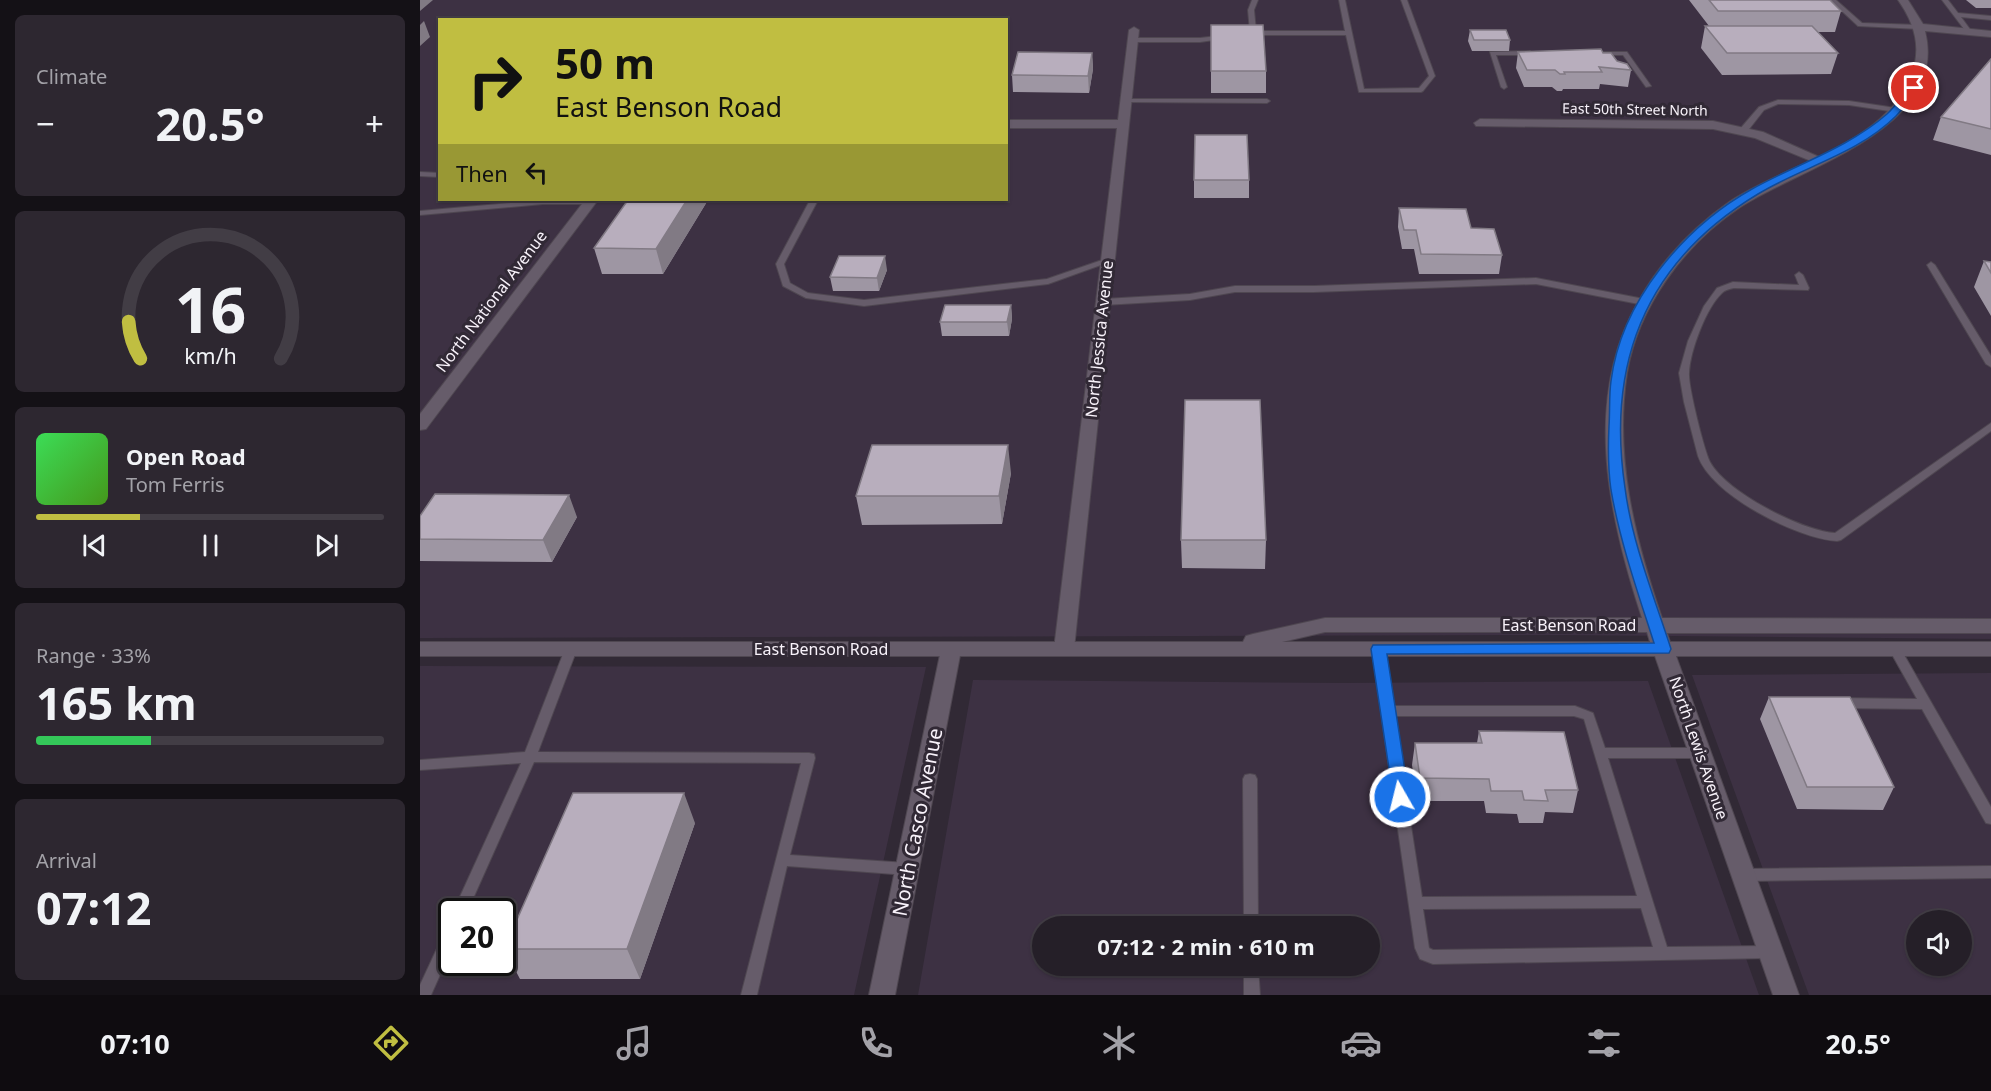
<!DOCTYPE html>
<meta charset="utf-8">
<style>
body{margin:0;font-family:"Noto Sans",sans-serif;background:#2d2730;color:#f1f3f6;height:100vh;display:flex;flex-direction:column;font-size:22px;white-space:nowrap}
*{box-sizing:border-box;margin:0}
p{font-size:20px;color:#a3a2a8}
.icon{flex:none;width:33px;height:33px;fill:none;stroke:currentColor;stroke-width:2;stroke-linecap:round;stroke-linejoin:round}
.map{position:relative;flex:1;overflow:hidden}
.sheet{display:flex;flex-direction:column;gap:15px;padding:15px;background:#141116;width:420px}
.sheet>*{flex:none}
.top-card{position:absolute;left:18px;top:18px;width:570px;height:183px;border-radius:0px;box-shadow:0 2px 4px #0004,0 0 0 2px #423d45;background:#c0be41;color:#111;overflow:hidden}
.buttons{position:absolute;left:1486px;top:910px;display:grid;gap:12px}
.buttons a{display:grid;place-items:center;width:66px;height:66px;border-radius:50%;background:#251f28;box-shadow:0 2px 4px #0004,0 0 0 2px #423d45;font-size:30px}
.speed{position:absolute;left:18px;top:898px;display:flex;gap:12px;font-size:30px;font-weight:700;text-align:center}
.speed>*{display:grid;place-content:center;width:78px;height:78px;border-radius:50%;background:#251f28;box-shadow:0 2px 4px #0004,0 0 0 2px #423d45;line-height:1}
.speed .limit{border:3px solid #111;border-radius:9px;background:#fff;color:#111}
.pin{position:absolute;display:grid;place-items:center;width:51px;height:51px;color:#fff;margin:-26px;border:3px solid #fff;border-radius:50%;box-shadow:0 2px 6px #0007}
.me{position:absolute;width:66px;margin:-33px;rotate:352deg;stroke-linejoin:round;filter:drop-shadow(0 0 4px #0008)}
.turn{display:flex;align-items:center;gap:21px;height:126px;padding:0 18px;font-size:27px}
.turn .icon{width:78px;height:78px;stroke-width:2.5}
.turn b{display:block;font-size:42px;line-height:51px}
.then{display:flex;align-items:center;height:57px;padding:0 18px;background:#0003;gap:12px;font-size:22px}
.big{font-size:45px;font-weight:700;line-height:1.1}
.sheet .tile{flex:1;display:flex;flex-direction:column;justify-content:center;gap:9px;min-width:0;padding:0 21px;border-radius:9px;background:#2d2730}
.sheet .dial{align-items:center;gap:0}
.dial svg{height:156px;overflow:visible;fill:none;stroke:#423d45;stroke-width:7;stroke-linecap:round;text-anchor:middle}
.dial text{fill:#f1f3f6;stroke:none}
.song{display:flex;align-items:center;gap:18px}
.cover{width:72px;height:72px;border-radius:9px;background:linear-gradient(135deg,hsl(130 70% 55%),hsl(100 70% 35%))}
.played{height:6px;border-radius:3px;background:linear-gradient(90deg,#c0be41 30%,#423d45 30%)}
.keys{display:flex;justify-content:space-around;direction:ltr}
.heat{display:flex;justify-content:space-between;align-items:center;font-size:33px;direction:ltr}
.charge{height:9px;border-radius:4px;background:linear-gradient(90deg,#34c759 33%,#423d45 0)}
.trip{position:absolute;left:612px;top:916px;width:348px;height:60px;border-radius:30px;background:#251f28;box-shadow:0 2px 4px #0004,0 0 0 2px #423d45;font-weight:700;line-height:60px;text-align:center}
.menu{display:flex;height:96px;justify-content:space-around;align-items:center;background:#0f0c10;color:#a3a2a8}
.menu .icon{width:42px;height:42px}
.menu .active{color:#c0be41}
.menu b{font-size:27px;color:#f1f3f6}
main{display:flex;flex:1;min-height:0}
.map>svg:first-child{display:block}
.built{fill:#3d3143;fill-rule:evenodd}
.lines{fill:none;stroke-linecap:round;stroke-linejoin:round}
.lane-casing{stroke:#4f4751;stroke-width:2}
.street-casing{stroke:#4f4751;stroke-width:2}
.secondary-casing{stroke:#4f4751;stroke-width:2}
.lane{fill:#665c6a;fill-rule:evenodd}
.street{fill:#665c6a;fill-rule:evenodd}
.secondary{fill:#665c6a;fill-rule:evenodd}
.wall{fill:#9e96a3}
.shaded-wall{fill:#817a84}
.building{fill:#b8aebd;stroke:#817a84;stroke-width:1.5}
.route{fill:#1a73e8;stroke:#114b97;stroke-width:1.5}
.labels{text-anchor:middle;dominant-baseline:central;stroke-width:6;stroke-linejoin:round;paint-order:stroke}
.far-street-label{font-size:14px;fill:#f8f2fa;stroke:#312935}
.street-label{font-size:16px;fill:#f8f2fa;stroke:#312935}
.near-street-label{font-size:20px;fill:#f8f2fa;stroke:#312935}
</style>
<main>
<section class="sheet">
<div class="tile"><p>Climate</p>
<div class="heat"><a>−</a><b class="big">20.5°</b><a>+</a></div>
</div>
<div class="tile dial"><svg viewBox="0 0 100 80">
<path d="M14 69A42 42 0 1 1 86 69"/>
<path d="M14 69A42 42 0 0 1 8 50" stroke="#c0be41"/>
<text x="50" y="56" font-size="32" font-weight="700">16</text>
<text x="50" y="72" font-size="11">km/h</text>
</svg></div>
<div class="tile">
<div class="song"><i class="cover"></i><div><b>Open Road</b><p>Tom Ferris</p></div></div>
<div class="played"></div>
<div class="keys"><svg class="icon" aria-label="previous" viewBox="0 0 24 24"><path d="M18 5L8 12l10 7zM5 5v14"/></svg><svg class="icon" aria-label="pause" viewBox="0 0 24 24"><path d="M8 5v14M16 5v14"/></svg><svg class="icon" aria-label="next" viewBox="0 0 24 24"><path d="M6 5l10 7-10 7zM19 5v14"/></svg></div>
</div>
<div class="tile"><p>Range · 33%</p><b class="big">165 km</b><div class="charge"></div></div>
<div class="tile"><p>Arrival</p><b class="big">07:12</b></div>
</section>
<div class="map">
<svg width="1571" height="995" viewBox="0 0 1571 995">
<rect width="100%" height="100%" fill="#312935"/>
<path class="built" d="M0 0H1571V639L1143 635 0 638ZM20 20H586V200H20Z
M0 666 506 667 434 995H0ZM32 912H82V963H32Z
M1571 673V995H1389L1272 675ZM1497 921H1542V966H1497Z
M553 680 923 683 1228 681 1339 995H498ZM622 927H950V966H622Z"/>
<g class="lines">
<defs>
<path id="lane" d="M832 0H838L834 10 836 31H925L919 0H925L944 89 999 88 1009 76 981 0H987L1015 76 1003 91 1001 92H939L926 35H828L827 34 830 32 828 10Z
M1410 0H1416L1442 23 1499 25 1502 27 1499 29 1438 26Z
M1522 0H1528L1538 13 1571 16V20L1541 17 1552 32 1547 33Z
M806 35 809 37 808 38 780 42H713L710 40 713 38H780Z
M1070 52 1110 51 1113 53 1110 55H1076L1087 87 1084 89 1081 87Z
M1178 52H1207L1231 86 1226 87 1203 55H1180L1178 54Z
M706 99H847L850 101 847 103 704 102V100Z
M1358 100 1429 101 1476 108 1479 110 1476 112 1429 105 1358 104 1344 110 1326 133H1320V129L1339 107Z
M0 172 20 173V177L0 176Z
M123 200H169L173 202 169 204H123L0 215V211Z
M390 200H398L364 264 370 283 388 293 444 300 627 279 685 259H691L692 261 628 284 444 306 386 298 363 286 356 264Z
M1511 262 1515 265 1571 356V367L1566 364 1507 265Z
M1379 272 1383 275 1389 288 1388 290 1314 288C1309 289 1305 290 1302 293 1286 308 1270 351 1269 373 1268 386 1284 450 1290 462 1306 492 1382 531 1415 533L1571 423V431L1421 540 1417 541C1378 539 1291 495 1278 456L1264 402 1259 373 1268 341 1284 306 1297 288 1313 282 1379 285 1375 275Z
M1116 278 1224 299 1228 302 1224 305 1116 284 894 292H815L770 300 684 305 680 302 684 299 770 294 815 286H894Z
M151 645 155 646 157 649 118 752 389 753 394 754 395 758 370 855 487 863 492 865 494 869 492 873 487 875 367 866 337 995H321L381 763 114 762 47 912H33L101 763 0 770V760L105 752 145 649 147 646Z
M958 645 962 646 964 649 973 706H1155L1173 713 1185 748H1280L1285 749 1286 753 1285 757 1280 758H1188L1247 947 1351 946 1356 947 1358 952 1356 957 1351 958 1013 964 1000 959 995 948 952 649 954 646ZM974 716H1154L1164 719 1217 896 1002 897ZM1221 908 1233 947 1013 950 1009 948 1003 909Z
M1475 645 1479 646 1571 807V824L1566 823 1502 709 1419 708 1415 706 1413 703 1415 700 1419 698 1497 699 1469 649 1471 646Z
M830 774 835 775 837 779 838 927H824L823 779 825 775Z
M1571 866V878L1324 881 1319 879 1317 875 1319 871 1324 869Z
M32 925V948L11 995H0V985L27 927Z
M824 966H838L840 995H824Z"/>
<path id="street" d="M714 27 719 30 654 649 651 654 644 656 637 654 634 649 697 128H586V120H698L709 30Z
M1060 119 1293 121 1343 132 1406 160 1404 163H1396L1335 138 1293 129 1056 126 1054 123Z
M165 200H178L6 429 0 430V414Z
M531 643 538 645 541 650 475 995H449L521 650 524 645Z"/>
<path id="secondary" d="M1478 0H1488L1503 24 1571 31V37L1505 31C1530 130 1380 167 1319 208 1264 245 1218 307 1207 373 1194 457 1215 539 1242 618L1571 619V633H1247L1250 642H1571V656H1256L1379 995H1353L1235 656H0V642H823L826 636 833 634 905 618H1222C1189 518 1162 400 1218 302 1240 262 1272 228 1309 202 1367 163 1463 146 1491 76 1502 48 1495 24 1478 0ZM905 632H1227L1230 642H862Z"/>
</defs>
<use href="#lane" class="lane-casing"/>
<use href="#street" class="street-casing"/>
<use href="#secondary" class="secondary-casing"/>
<use href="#lane" class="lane"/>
<use href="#street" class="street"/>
<use href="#secondary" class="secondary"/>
</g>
<path class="wall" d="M1269 0H1410L1421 11 1415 32H1398L1418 53 1411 74 1302 75 1281 48 1285 26H1289Z
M1546 0H1571V8H1556Z
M791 25 846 71V93H791Z
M1050 30 1090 40 1089 51H1052L1048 41Z
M1098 52 1183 53 1211 70 1208 87 1180 84 1179 89H1143L1142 91H1137L1132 87H1104L1096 68Z
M672 53 673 69 669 93 593 92 592 75Z
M1571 59V155L1513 140 1521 117Z
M774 180H829V198H774Z
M288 200 243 274H182L174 248Z
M979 208 1051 228 1082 255 1079 274H999L994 249H982L978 227Z
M1564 261 1571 262V316L1554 287Z
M467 270 459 291H413L410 277Z
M591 305 592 319 589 336H522L520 322Z
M591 473 582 524 442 525 436 496Z
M0 516 157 517 132 562 0 561Z
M761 540H846L845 569 762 568Z
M1349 697 1474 787 1463 810 1377 809 1340 719Z
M1059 731 1158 790 1153 813 1125 812 1123 823H1099L1097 814 1066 813 1064 801H997L992 765 995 743H1057Z
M275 823 220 979H100L84 949Z"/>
<path class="shaded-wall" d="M0 0H13L0 11Z
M4 21 10 37 0 46V25Z
M672 53 673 69 669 93 668 76Z
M267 200H288L243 274 236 249Z
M465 256 467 270 459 291 457 278Z
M591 305 592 319 589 336 587 322Z
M588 445 591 473 582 524 579 496Z
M149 495 157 517 132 562 123 540Z
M264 793 275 823 220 979 207 949Z"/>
<path class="building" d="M1289 0H1410L1421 11H1298Z
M791 25H843L846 71H791Z
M1285 26H1392L1418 53H1307Z
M1050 30H1086L1090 40H1054Z
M1181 49 1183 53H1191L1197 61 1207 64 1211 70 1179 67 1182 72H1144L1145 74H1140L1135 70H1107L1098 52Z
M598 52 672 53 668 76 592 75Z
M1571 59V129L1521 117Z
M775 135H827L829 180H774Z
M208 200H267L236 249 174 248Z
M979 208 1046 209 1051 228 1074 229 1082 255 1001 254 996 230H984Z
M419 256H465L457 278 410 277Z
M1564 261 1571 262V273Z
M525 305H591L587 322H520Z
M765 400H840L846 540H761Z
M452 445H588L579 496H436Z
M15 494 149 495 123 540 0 539V516Z
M1349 697H1430L1474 787H1387Z
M1059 731 1144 732 1158 790H1125L1128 801 1104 800 1102 791H1071L1069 779 1000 778 995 743H1062Z
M153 793H264L207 949H84Z"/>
<path class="route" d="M1490 86 1498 88C1491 97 1484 108 1476 116 1438 154 1382 167 1338 194 1227 261 1186 361 1205 488 1212 543 1234 596 1251 649L1249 653 967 654 989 797 986 802 980 804 974 802 951 649 953 645 1234 643C1218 593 1200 542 1191 490 1188 469 1188 447 1189 426 1190 411 1189 395 1191 381 1201 301 1264 227 1332 189 1377 164 1428 148 1467 114 1476 106 1483 95 1490 86Z"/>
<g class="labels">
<g class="far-street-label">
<text transform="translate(1215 109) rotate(1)">East 50th Street North</text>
</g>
<g class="street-label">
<text transform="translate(71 301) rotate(-53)">North National Avenue</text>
<text transform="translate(679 339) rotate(-84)">North Jessica Avenue</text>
<text x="1149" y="625">East Benson Road</text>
<text x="401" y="649">East Benson Road</text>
<text transform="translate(1279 748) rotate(71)">North Lewis Avenue</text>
</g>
<g class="near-street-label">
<text transform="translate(497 822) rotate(-79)">North Casco Avenue</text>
</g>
</g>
</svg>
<div class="buttons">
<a><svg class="icon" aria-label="sound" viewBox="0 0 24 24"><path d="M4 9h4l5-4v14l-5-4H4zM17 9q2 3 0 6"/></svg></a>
</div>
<div class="speed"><div class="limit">20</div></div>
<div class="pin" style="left:1494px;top:88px;background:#d93025"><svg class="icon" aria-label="arrive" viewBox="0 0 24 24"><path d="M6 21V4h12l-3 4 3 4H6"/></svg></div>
<svg class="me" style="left:980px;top:797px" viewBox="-20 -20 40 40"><circle r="17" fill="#1a73e8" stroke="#fff" stroke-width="3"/><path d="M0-11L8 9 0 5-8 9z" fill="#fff"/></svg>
<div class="trip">07:12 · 2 min · 610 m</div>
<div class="top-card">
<div class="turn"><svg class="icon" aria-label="right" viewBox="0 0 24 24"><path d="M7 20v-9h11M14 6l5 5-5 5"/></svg><div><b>50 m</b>East Benson Road</div></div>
<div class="then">Then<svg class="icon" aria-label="left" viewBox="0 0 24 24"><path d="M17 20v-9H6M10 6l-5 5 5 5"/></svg></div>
</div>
</div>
</main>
<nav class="menu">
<b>07:10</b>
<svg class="icon active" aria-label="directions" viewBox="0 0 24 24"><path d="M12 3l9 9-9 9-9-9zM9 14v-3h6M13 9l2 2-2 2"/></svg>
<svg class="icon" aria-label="music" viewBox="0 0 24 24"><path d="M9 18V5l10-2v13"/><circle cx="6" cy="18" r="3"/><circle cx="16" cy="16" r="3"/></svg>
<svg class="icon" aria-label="phone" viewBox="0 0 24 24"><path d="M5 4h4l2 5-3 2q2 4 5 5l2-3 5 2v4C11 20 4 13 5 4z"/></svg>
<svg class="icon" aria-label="climate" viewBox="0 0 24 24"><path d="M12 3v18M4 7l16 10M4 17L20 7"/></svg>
<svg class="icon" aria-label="car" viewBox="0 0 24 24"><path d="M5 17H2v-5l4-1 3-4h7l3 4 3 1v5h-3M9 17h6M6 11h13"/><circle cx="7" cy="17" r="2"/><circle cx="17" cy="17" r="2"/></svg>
<svg class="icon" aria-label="filters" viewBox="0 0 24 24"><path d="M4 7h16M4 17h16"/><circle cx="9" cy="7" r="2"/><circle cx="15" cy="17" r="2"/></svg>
<b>20.5°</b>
</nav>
